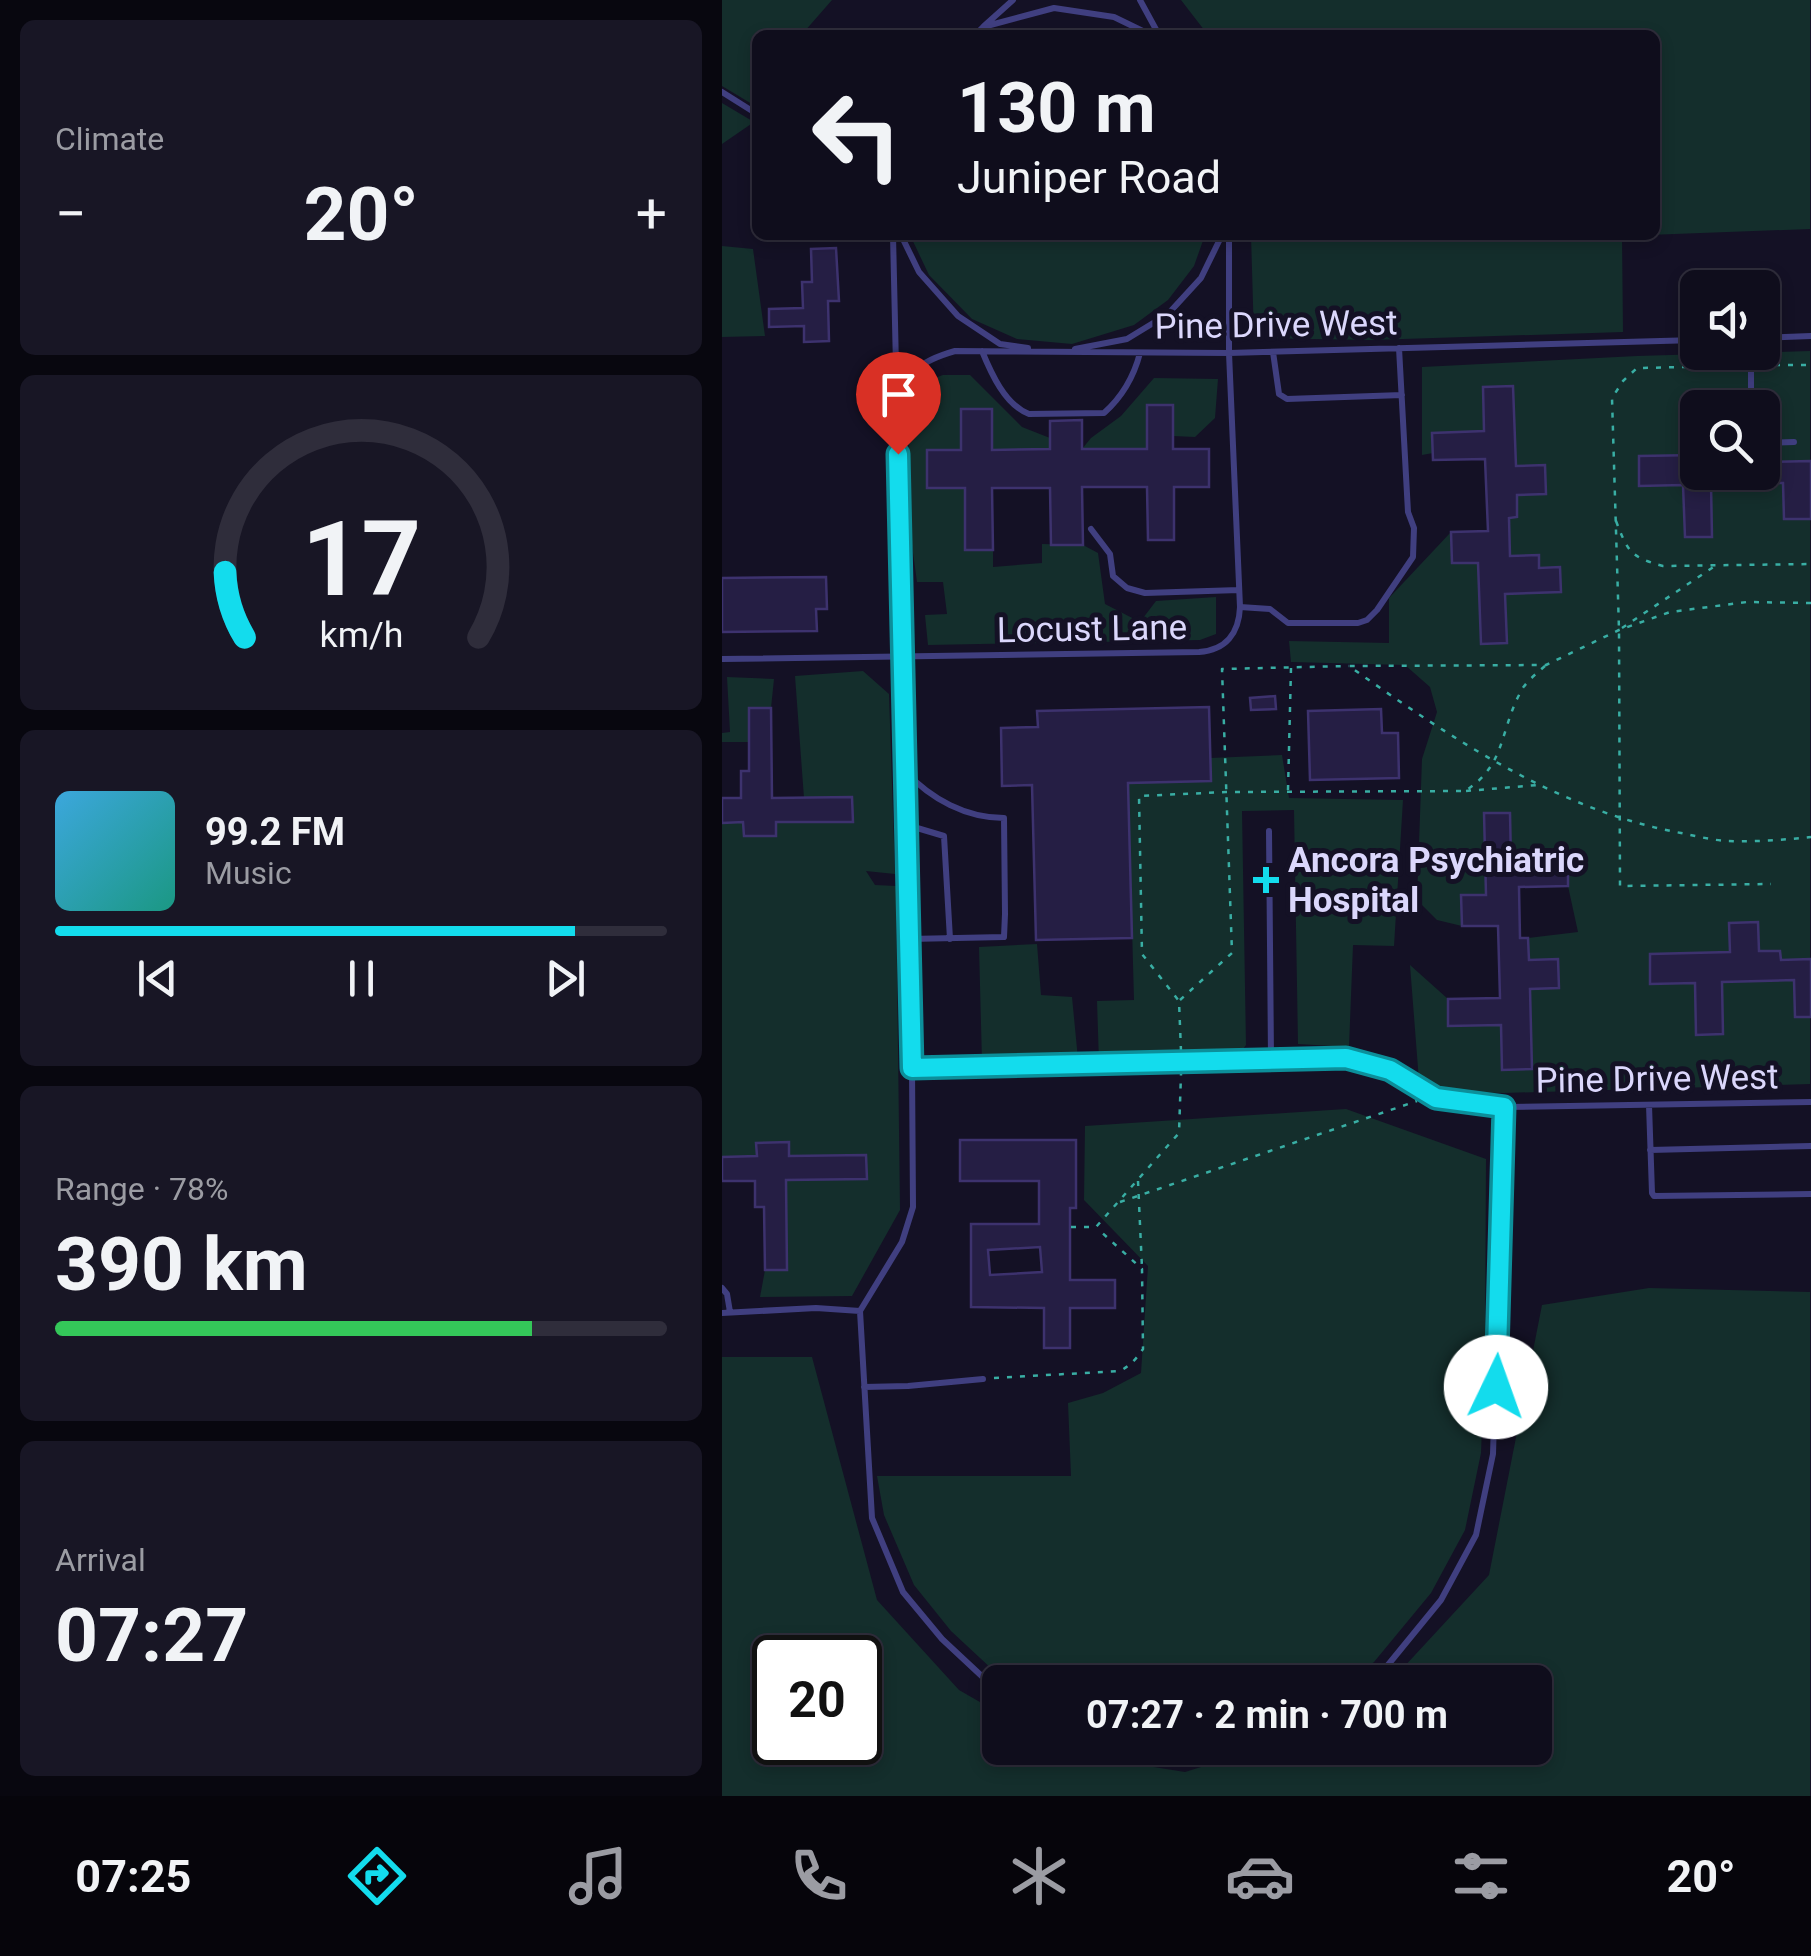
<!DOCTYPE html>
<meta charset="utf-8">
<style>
body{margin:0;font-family:Roboto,sans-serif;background:#181625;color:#f1f3f6;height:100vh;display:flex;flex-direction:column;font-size:38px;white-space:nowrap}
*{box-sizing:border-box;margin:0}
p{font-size:32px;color:#9b9ca3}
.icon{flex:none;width:55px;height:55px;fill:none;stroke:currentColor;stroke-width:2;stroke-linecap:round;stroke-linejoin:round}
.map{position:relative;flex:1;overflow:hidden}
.drawer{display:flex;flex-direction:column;gap:20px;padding:20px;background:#08070f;width:722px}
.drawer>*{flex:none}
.banner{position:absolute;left:30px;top:30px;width:908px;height:210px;border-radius:15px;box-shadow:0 5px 15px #0003,0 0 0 2px #2f2d3b;background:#0f0d1c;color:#f1f3f6;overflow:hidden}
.tools{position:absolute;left:958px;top:270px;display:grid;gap:20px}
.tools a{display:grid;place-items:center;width:100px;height:100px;border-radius:15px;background:#0f0d1c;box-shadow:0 5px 15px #0003,0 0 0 2px #2f2d3b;font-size:50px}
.speed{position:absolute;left:30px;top:1635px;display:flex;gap:20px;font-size:50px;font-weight:700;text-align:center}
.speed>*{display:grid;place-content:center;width:130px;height:130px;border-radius:50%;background:#0f0d1c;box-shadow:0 5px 15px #0003,0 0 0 2px #2f2d3b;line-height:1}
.speed .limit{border:5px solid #111;border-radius:15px;background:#fff;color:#111}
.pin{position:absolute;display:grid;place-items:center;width:85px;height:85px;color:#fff;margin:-102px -42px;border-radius:50% 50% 50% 0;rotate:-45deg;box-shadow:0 0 10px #0007}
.pin .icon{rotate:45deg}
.me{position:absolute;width:110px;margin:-55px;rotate:3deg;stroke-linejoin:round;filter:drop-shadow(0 0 8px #0008)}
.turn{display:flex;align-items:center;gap:35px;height:210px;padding:0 40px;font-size:45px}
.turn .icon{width:130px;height:130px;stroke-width:2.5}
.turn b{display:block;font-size:70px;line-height:85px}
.big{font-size:75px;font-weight:700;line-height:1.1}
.drawer .widget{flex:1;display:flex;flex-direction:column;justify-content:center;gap:15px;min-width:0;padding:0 35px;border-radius:15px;background:#181625}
.drawer .dial{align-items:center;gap:0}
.dial svg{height:260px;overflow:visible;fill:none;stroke:#2f2d3b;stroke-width:7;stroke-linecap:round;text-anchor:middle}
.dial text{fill:#f1f3f6;stroke:none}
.song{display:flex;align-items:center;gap:30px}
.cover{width:120px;height:120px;border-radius:15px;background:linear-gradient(135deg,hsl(200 70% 55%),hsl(170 70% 35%))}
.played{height:10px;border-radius:5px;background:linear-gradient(90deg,#13dced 85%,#2f2d3b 85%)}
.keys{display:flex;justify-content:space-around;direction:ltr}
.heat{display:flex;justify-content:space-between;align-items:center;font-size:55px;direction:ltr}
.charge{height:15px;border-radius:8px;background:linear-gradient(90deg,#34c759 78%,#2f2d3b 0)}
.trip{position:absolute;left:260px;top:1665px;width:570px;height:100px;border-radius:15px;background:#0f0d1c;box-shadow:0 5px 15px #0003,0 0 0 2px #2f2d3b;font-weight:700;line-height:100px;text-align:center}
.tab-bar{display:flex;height:160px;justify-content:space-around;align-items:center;background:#06050b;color:#9b9ca3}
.tab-bar .icon{width:70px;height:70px}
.tab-bar .selected{color:#13dced}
.tab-bar b{font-size:45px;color:#f1f3f6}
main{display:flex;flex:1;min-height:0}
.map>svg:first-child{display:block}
.green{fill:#142e2c;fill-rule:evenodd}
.building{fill:#251e44;stroke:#3d326e;stroke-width:2.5;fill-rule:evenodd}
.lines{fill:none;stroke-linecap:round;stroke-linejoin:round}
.path{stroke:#39aea4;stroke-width:2.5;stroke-dasharray:5 8;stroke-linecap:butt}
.service{stroke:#403f80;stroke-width:6}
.route-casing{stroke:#0c8f9a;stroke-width:25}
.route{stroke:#13dced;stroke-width:18}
.poi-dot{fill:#13dced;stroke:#141125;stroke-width:4}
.labels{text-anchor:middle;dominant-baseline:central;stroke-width:10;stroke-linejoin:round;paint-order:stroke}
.street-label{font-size:35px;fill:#dbd7fc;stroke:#141125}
.poi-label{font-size:35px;font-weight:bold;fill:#dbd7fc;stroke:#141125;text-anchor:start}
</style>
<main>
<section class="drawer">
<div class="widget"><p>Climate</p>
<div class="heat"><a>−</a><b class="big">20°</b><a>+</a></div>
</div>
<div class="widget dial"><svg viewBox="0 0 100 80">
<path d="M14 69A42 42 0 1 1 86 69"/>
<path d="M14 69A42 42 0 0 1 8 49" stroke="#13dced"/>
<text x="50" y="56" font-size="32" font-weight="700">17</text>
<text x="50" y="72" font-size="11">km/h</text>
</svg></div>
<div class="widget">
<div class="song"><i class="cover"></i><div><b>99.2 FM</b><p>Music</p></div></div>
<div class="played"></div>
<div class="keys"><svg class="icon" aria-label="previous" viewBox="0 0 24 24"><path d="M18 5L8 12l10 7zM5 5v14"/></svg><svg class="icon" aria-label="pause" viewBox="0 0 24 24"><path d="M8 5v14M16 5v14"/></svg><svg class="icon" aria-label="next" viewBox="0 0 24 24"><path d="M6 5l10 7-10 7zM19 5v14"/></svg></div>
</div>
<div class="widget"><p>Range · 78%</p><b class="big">390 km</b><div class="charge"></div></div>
<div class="widget"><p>Arrival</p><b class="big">07:27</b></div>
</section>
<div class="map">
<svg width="1089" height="1796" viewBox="0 0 1089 1796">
<rect width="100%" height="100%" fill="#141125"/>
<path class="green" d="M0 0H110L82 32 85 35H35V107L0 86Z
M459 0H1088V229L900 236 901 332 650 340 532 338 529 235H932V35H486Z
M0 103 32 122 0 144Z
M188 235H483L472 266 446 300 412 325 350 344 295 339 250 319 207 275Z
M0 246 31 249 43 336 0 337Z
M1088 351V461L1048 462 1047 453H1040V408H975V455L917 457 918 486 961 485 963 537 990 536 989 484 1061 483 1062 519H1088V959L1059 960 1058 951H1037L1035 922 1007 923 1008 952 928 955 929 984 973 983 975 1035 1001 1034 1000 982 1072 980 1088 1017V1084L782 1093 720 1092 697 1081 688 965 726 999V1026L779 1025 780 1069 809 1068 808 989 837 988 836 960H807L806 938 856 932 846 886V861L789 862 788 813H763L764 895H739L740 926 715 920 695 900 700 759 715 712 708 687 683 665 569 662 567 641 667 643V598L729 532 731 563H756L759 644 783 594 839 592 838 567 789 569 787 517H795V495L824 494 794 466 762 431 710 433 711 453 700 455V367L915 356Z
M221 375H248L300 427 328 438V449L205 450 243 488 244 550H271V567L320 563V544L361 545 376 553 383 604 418 622 434 601 494 597V634L478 640 206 645 203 615 225 614 221 582H195L188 531 186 403 196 384Z
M432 378 496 379 493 418 473 437 451 436V405H425V449H360L369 438 399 416Z
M141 671 167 694 173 874 144 871 153 885 174 886 178 1210 130 1296 38 1297 43 1270H65L64 1180 144 1179V1155L67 1156 66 1142 35 1143V1156L0 1157V823H21L22 836 54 822H130V798H82L73 676Z
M5 677 52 679 49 708H27V742H0V733L8 732Z
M560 755 567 798 681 800 672 946 631 945 627 1047 576 1044 572 810 520 811 524 1045 517 1054 377 1062 375 1001 412 1000 406 783 488 781V758Z
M315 944 319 995 350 997 356 1059 260 1062 257 947Z
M624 1109 764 1159 763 1352 759 1453 743 1530 709 1593 652 1662 627 1682H289L272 1671 229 1631 192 1585 162 1515 155 1476H349L346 1403 381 1393 419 1373 426 1266 362 1200 363 1126Z
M927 1288 1088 1292V1796H0V1357H90L155 1600 237 1690 277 1713 278 1748H339L350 1754 463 1772 540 1748H812V1682H668L767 1575 820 1305ZM52 1658H138V1742H52Z"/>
<path class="building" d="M114 248 117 301H106L107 341 82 342V326L47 327V309L81 308 80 282H90L89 249Z
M791 386 794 466 823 465 824 494 795 495V517L787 518 788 556 817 555V568L838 567 839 592 783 594 785 643 759 644 756 563H730L729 532 766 531 763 459 711 460 710 433 762 431 761 387Z
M425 405H451V449H487V487H452V540H426L425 487H360L361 545H329L328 488H270L271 550H243V488H205V450H239V409H270V450L328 449V421L360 420V449H425Z
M975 455V472H1040V462L1089 461V519H1062L1061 483 989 484 990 537H963L961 485 917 486V456Z
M104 577 105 609H94L95 631 0 632V578Z
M553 696 554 709 529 710 528 698Z
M487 707 489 781 406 783 410 938 314 940 310 785 280 786 279 728 316 727 315 711Z
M27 708H49L50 798 130 797 131 822H54V836H22L21 822 0 823V798H19V771H27Z
M659 709 660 733H676L677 778 588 780 586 711Z
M762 813H788L789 862 846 861V886L797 887 798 938H806L807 960 836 959 837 988 808 989 810 1069 780 1070 779 1025 726 1026V999L778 998 776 926H740L739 895H764Z
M1036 922 1037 951H1058L1059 960 1089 959V1017H1073L1072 980 1000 982 1001 1034 974 1035 973 983 928 984V954L1008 952 1007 923Z
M238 1140H354V1208H348V1280H393V1308H348V1348H322V1308L249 1307V1224H317V1181H238ZM318 1247 320 1272 268 1275 266 1250Z
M67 1142V1156L144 1155 145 1179 64 1180 65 1270H43L42 1207H33V1181H0V1157L35 1156 34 1143Z"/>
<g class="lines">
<path class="path" d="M1040 365H1089
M1017 366 915 368 901 381 890 398 897 630 898 886 1049 884
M894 521C906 552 908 557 941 566L1089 564
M1089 603 1025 602 948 612 897 630 824 665 627 666C727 737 837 811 959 833 974 836 990 840 1004 841 1032 842 1061 840 1089 837
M900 628 993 566
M566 790 569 668
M744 791 816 785
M458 1000 510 953 500 669 627 666
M459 1051 457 1001 420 954 417 796 504 792 743 791C783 766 778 732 797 695 802 683 814 674 824 665
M416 1181 420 1268
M398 1202 695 1101
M349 1227H374L457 1133 459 1074
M272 1378 398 1371C409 1365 414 1359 421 1349L420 1269 376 1229"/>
<path class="service" d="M418 0 437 35
M262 26 291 0
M253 35 261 27 332 8 392 17 429 35
M0 92 35 114
M157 235 174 239
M179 235 197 272 236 316 278 344 306 348
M1040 338 1089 336
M353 349 405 339 446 314 479 278 500 235
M260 351C269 373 283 405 307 414L382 413C400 397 412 376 418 353
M551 352 557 394 565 399 680 395
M1029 352V408
M177 415C190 373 188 364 233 351L507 353 975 340
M1040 443 1072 442
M369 529 388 554 391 576 405 588 423 593 517 590
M518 607 548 609 566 623H636L645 620 655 610 691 557 692 528 686 512 677 348
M0 659 477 652C504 650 517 633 518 607L507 353V235
M184 772C209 799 244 818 282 818L283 914 282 937 187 939
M185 825 222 836 228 939
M547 831 549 1058
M190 1068 624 1058 668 1070 714 1097 782 1107 1089 1102
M927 1105 930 1193 932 1196 1089 1194
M928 1150 1089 1146
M0 1288 5 1294 8 1312
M138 1311 180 1242 191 1207 190 1068 171 235
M138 1311 150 1518 181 1592 220 1639 265 1681 278 1690
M0 1313 94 1308 138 1311
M142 1387 186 1386 261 1379
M646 1682 661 1671 719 1600 754 1535 771 1454 782 1107
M399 1748C431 1756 465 1756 497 1748"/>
</g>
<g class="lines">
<defs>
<path id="route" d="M176 454 190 1068 624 1058 668 1070 714 1098 782 1107 774 1387"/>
</defs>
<use href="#route" class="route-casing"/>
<use href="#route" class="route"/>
</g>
<path class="poi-dot" d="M539 865h10v10h10v10h-10v10h-10v-10h-10v-10h10z"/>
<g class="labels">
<g class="street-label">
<text transform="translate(554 325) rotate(-1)">Pine Drive West</text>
<text transform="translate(370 629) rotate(-1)">Locust Lane</text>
<text transform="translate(935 1079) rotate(-1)">Pine Drive West</text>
</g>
<g class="poi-label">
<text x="566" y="860">Ancora Psychiatric<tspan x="566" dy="40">Hospital</tspan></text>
</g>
</g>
</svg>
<div class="tools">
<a><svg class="icon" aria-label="sound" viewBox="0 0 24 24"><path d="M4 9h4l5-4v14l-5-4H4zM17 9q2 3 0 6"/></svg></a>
<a><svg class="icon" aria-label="search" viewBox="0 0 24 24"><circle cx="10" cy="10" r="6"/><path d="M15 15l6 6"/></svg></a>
</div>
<div class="speed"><div class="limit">20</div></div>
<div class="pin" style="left:176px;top:454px;background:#d93025"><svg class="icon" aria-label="arrive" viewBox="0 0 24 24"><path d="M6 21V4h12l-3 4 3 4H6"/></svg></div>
<svg class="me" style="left:774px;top:1387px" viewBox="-20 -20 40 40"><circle r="19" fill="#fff"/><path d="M0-13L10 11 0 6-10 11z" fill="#13dced"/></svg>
<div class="trip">07:27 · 2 min · 700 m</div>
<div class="banner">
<div class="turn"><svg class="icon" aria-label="left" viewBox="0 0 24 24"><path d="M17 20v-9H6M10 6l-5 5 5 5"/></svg><div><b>130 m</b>Juniper Road</div></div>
</div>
</div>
</main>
<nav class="tab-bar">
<b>07:25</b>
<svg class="icon selected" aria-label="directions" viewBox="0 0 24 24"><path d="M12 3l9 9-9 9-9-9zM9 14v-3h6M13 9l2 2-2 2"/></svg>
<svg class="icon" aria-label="music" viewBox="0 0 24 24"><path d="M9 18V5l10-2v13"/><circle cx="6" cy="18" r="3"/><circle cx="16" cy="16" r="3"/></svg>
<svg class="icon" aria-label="phone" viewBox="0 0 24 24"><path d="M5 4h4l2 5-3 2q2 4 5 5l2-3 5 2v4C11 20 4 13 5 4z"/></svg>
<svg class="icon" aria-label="climate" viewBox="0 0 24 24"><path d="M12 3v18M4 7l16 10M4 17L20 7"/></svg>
<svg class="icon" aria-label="car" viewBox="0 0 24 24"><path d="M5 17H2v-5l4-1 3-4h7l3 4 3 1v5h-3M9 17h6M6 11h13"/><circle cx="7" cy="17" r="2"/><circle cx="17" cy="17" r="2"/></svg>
<svg class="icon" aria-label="filters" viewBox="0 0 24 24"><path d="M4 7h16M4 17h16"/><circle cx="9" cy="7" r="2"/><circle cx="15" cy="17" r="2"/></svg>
<b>20°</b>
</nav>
